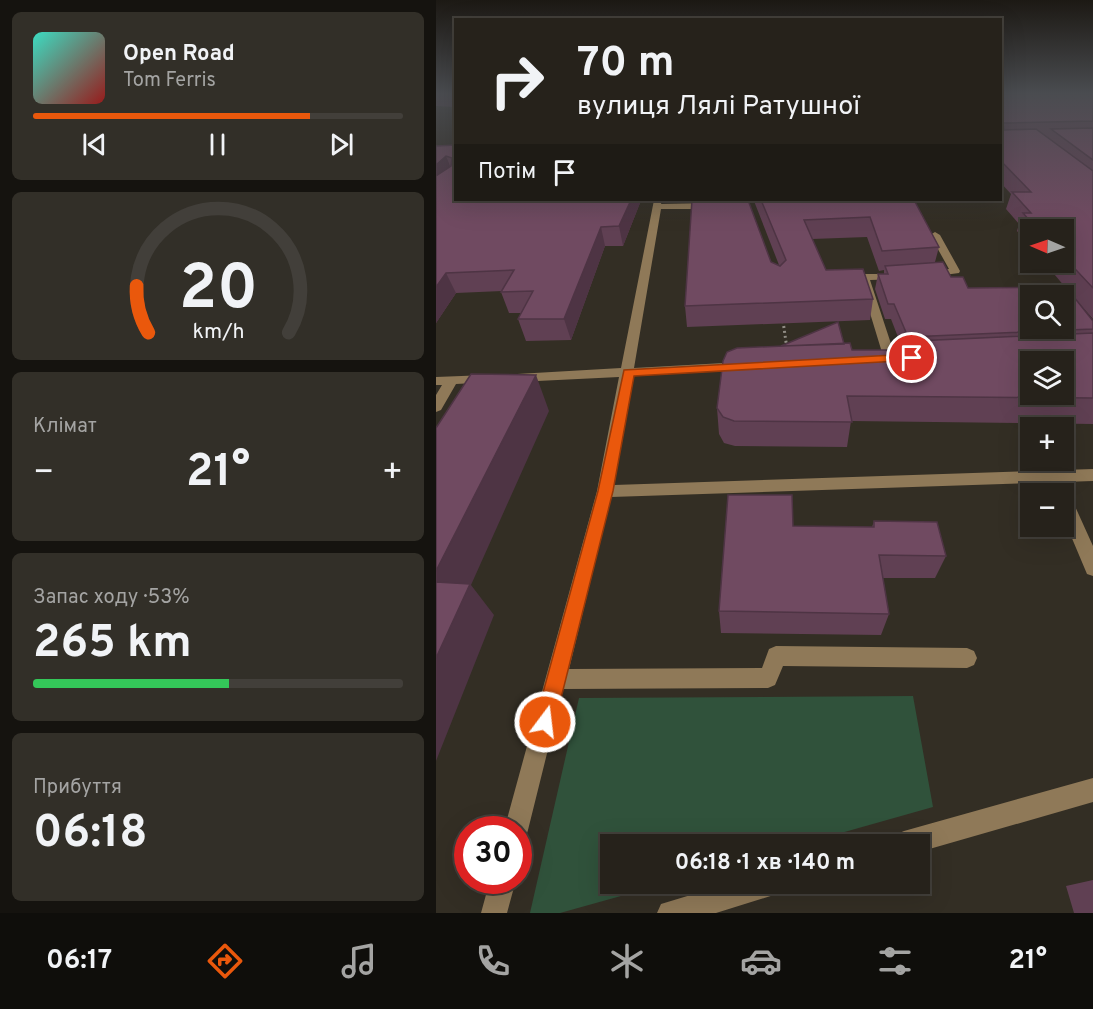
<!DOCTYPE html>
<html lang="uk">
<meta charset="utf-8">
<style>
body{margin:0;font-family:Overpass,sans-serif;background:#322f28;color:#f1f3f6;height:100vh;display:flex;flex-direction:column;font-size:22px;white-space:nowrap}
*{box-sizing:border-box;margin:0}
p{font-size:20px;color:#a4a4a3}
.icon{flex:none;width:33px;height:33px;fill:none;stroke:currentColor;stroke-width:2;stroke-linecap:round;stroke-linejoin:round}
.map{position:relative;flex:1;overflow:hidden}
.drawer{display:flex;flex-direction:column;gap:12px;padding:12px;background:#15130f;width:436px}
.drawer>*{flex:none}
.top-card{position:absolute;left:18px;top:18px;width:548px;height:183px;border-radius:0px;box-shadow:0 6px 24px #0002,0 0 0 2px #423f3a;background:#26221b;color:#f1f3f6;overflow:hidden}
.needle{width:39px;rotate:272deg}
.buttons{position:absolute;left:584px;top:219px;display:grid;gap:12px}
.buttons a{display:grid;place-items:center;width:54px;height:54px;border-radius:0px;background:#26221b;box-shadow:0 6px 24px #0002,0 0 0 2px #423f3a;font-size:30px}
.speed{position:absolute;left:18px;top:816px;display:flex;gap:12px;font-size:30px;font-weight:700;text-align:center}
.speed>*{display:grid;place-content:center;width:78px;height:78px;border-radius:50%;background:#26221b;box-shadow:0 6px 24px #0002,0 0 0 2px #423f3a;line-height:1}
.speed .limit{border:9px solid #d22;background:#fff;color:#111}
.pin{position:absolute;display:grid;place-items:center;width:51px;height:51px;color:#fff;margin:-26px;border:3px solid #fff;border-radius:50%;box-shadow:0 2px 6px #0007}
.me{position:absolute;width:66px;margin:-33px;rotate:15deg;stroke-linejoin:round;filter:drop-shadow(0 0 4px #0008)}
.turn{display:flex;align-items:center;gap:21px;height:126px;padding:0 24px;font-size:27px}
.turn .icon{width:78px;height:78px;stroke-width:2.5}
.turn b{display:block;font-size:42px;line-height:51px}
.then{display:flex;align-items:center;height:57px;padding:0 24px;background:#0003;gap:12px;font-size:22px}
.big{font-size:45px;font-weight:700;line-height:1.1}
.drawer .card{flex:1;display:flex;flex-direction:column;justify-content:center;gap:9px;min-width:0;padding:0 21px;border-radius:9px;background:#322f28}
.drawer .dial{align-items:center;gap:0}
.dial svg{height:156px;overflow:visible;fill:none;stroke:#423f3a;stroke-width:7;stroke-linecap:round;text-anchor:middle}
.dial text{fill:#f1f3f6;stroke:none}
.song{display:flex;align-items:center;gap:18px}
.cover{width:72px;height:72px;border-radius:9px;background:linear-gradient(135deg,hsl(170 70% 55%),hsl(0 70% 35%))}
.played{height:6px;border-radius:3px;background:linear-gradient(90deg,#ea580c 75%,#423f3a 75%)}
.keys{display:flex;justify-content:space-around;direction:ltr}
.heat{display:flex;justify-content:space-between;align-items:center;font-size:33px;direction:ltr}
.charge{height:9px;border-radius:4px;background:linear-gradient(90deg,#34c759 53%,#423f3a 0)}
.trip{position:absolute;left:164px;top:834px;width:330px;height:60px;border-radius:0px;background:#26221b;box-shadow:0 6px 24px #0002,0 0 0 2px #423f3a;font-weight:700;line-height:60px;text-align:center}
.tab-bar{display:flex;height:96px;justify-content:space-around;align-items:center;background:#0f0e0b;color:#a4a4a3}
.tab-bar .icon{width:42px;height:42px}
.tab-bar .active{color:#ea580c}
.tab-bar b{font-size:27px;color:#f1f3f6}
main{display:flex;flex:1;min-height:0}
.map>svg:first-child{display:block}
.green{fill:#30523b}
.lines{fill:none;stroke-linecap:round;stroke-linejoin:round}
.path{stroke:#918d85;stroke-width:3;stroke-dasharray:2 3;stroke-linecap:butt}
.minor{fill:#8f7958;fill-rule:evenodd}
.wall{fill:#604053;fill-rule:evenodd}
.shaded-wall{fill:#4e3444}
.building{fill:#704a61;stroke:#4e3444;stroke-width:1.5;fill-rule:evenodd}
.route{fill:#ea580c;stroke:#983908;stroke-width:1.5}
</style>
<main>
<section class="drawer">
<div class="card">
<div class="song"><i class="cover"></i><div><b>Open Road</b><p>Tom Ferris</p></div></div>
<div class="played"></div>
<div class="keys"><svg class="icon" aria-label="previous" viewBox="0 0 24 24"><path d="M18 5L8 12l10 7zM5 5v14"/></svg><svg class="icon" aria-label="pause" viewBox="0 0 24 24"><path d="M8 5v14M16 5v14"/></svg><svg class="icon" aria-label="next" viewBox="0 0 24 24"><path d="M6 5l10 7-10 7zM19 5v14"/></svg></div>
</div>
<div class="card dial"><svg viewBox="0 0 100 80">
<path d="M14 69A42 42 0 1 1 86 69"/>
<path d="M14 69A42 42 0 0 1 8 45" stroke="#ea580c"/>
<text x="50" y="56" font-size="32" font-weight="700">20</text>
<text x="50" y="72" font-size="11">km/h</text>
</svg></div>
<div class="card"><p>Клімат</p>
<div class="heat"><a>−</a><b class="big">21°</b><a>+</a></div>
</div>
<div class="card"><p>Запас ходу · 53%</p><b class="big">265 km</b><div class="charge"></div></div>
<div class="card"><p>Прибуття</p><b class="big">06:18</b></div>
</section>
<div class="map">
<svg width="657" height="913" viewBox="0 0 657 913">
<rect width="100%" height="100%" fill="#332e24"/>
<path class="green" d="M477 696 497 807 366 844H174V884H228L124 913H94L143 698Z"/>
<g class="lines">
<path class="path" d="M347 321 351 349"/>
<path class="minor" d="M218 200H226L225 204 275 203 279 206 275 209H225L198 368 306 362 312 366 306 370 196 376 178 485 657 469V481L175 497 133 669 326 668 333 649 340 646 531 648 538 651 541 658 538 665 531 668 347 666 339 685 332 688 127 689 92 830 89 839 82 841V830H68L161 491 183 377 81 382 75 378 81 374 185 368Z
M499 232 504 235 524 271 523 273 493 277 488 274 493 271 513 269 494 235Z
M460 274 465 277 464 279 434 280 460 359 454 363 448 359 423 277 428 274Z
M51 375 56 376 57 379 56 382 20 384 5 410 0 412V395L6 385H0V377Z
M627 491 633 493 657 546V576L651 574 627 517V494H621Z
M657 778V802L483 852V844H455L459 835 468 831Z
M54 880H80L71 913H45Z
M291 884H348L344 893 280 913H221L225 904Z"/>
</g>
<path class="wall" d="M0 94H20V107L0 106Z
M564 94H657V319L642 302 657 321V424L415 421 411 447 299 446 288 443 283 434 281 408 408 344 416 350H467L455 319H449L439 289 442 274H448V270L443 271 431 237 376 239 390 270 437 299 434 320 251 327 249 306 256 202H228L227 200H478L503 247 499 262 515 277 532 288 629 287 608 262H627V230H594V246L581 231 583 224 570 209 575 194 564 182ZM312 201H318L343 265 335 262Z
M20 145V200H217L215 203H204L187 246H169L135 340 90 341 82 319 85 313H73L65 292 66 291 20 293 0 323V146Z
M438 521 510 556 499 578H447L453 614 445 635 285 633 283 611 357 526 436 527Z
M657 880V913H638L630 886Z"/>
<path class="shaded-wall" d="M10 156 17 173 0 189V165Z
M195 200H204V203L187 246 183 226Z
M165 227 169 246 135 340 128 319Z
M10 273 20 293 0 323V287Z
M100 375 113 411 35 585 58 615 0 761V571Z"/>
<path class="building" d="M564 94H657V121L567 123 568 130 600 129 657 171V288L627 256V230H602L587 213H595L576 192H595L564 160Z
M657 128V160L615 129Z
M20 145V200H195L183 226 165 227 128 319H82L97 291 65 292 78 270 10 273 0 287V176L15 166 16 158 10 156 0 165V146Z
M256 200H312L335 262 344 266 350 260 325 200H478L503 247 446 251 434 217 368 220 390 270 427 269 437 299 249 306Z
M507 262 515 277H527L532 288 630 287 657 321V329L472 337 458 304H452L442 274H452L449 266ZM594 296H627V328H594Z
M402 322 408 344 345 346Z
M657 333V398L411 396 416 422 298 421 287 417 281 408 287 361 291 352 301 348 414 343 416 350H483L479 341ZM594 362H627V394H594Z
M35 374 100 375 0 571V428Z
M292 495H356L357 526 438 527V521L501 522 510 556 443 555 453 614 283 611Z
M0 582 34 584 0 658Z"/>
<linearGradient id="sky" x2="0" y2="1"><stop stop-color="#1c1914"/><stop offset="0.42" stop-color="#4a4c50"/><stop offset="1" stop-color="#4a4c50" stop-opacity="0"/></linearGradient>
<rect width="657" height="222" fill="url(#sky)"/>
<path class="route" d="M476 354 482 358 480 360 198 376 177 491 119 722 116 729 109 732 102 729 99 722 162 491 188 370Z"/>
</svg>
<div class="buttons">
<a><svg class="needle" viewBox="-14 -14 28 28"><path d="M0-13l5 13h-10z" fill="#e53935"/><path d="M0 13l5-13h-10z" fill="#a4a4a3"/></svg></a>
<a><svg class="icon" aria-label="search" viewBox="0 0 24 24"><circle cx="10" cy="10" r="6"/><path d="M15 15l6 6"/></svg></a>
<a><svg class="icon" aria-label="layers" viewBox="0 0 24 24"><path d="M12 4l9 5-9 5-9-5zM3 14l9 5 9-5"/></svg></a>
<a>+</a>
<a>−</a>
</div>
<div class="speed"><div class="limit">30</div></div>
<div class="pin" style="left:476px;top:358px;background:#d93025"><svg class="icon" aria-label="arrive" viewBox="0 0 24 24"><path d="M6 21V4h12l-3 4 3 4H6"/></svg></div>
<svg class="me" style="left:109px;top:722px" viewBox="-20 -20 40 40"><circle r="17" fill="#ea580c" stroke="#fff" stroke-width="3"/><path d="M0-11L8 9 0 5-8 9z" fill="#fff"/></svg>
<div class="trip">06:18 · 1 хв · 140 m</div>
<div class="top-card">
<div class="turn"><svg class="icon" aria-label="right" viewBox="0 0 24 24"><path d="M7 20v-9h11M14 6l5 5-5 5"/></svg><div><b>70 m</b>вулиця Лялі Ратушної</div></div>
<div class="then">Потім<svg class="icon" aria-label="arrive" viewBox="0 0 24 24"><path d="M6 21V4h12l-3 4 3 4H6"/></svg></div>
</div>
</div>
</main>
<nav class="tab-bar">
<b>06:17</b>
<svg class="icon active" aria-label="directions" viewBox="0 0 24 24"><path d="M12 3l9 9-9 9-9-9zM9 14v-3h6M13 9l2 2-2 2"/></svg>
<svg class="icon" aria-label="music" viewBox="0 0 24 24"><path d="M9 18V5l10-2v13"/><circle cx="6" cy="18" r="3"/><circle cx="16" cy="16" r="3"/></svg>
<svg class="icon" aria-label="phone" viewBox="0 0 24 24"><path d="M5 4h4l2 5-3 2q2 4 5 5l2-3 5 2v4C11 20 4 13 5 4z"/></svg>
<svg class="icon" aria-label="climate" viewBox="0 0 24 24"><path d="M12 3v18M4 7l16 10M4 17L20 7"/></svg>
<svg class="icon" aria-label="car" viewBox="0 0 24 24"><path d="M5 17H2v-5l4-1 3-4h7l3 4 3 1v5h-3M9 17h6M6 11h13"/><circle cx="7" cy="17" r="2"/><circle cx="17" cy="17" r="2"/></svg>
<svg class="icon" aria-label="filters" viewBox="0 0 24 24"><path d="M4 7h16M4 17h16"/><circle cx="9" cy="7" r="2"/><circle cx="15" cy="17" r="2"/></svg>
<b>21°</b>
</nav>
